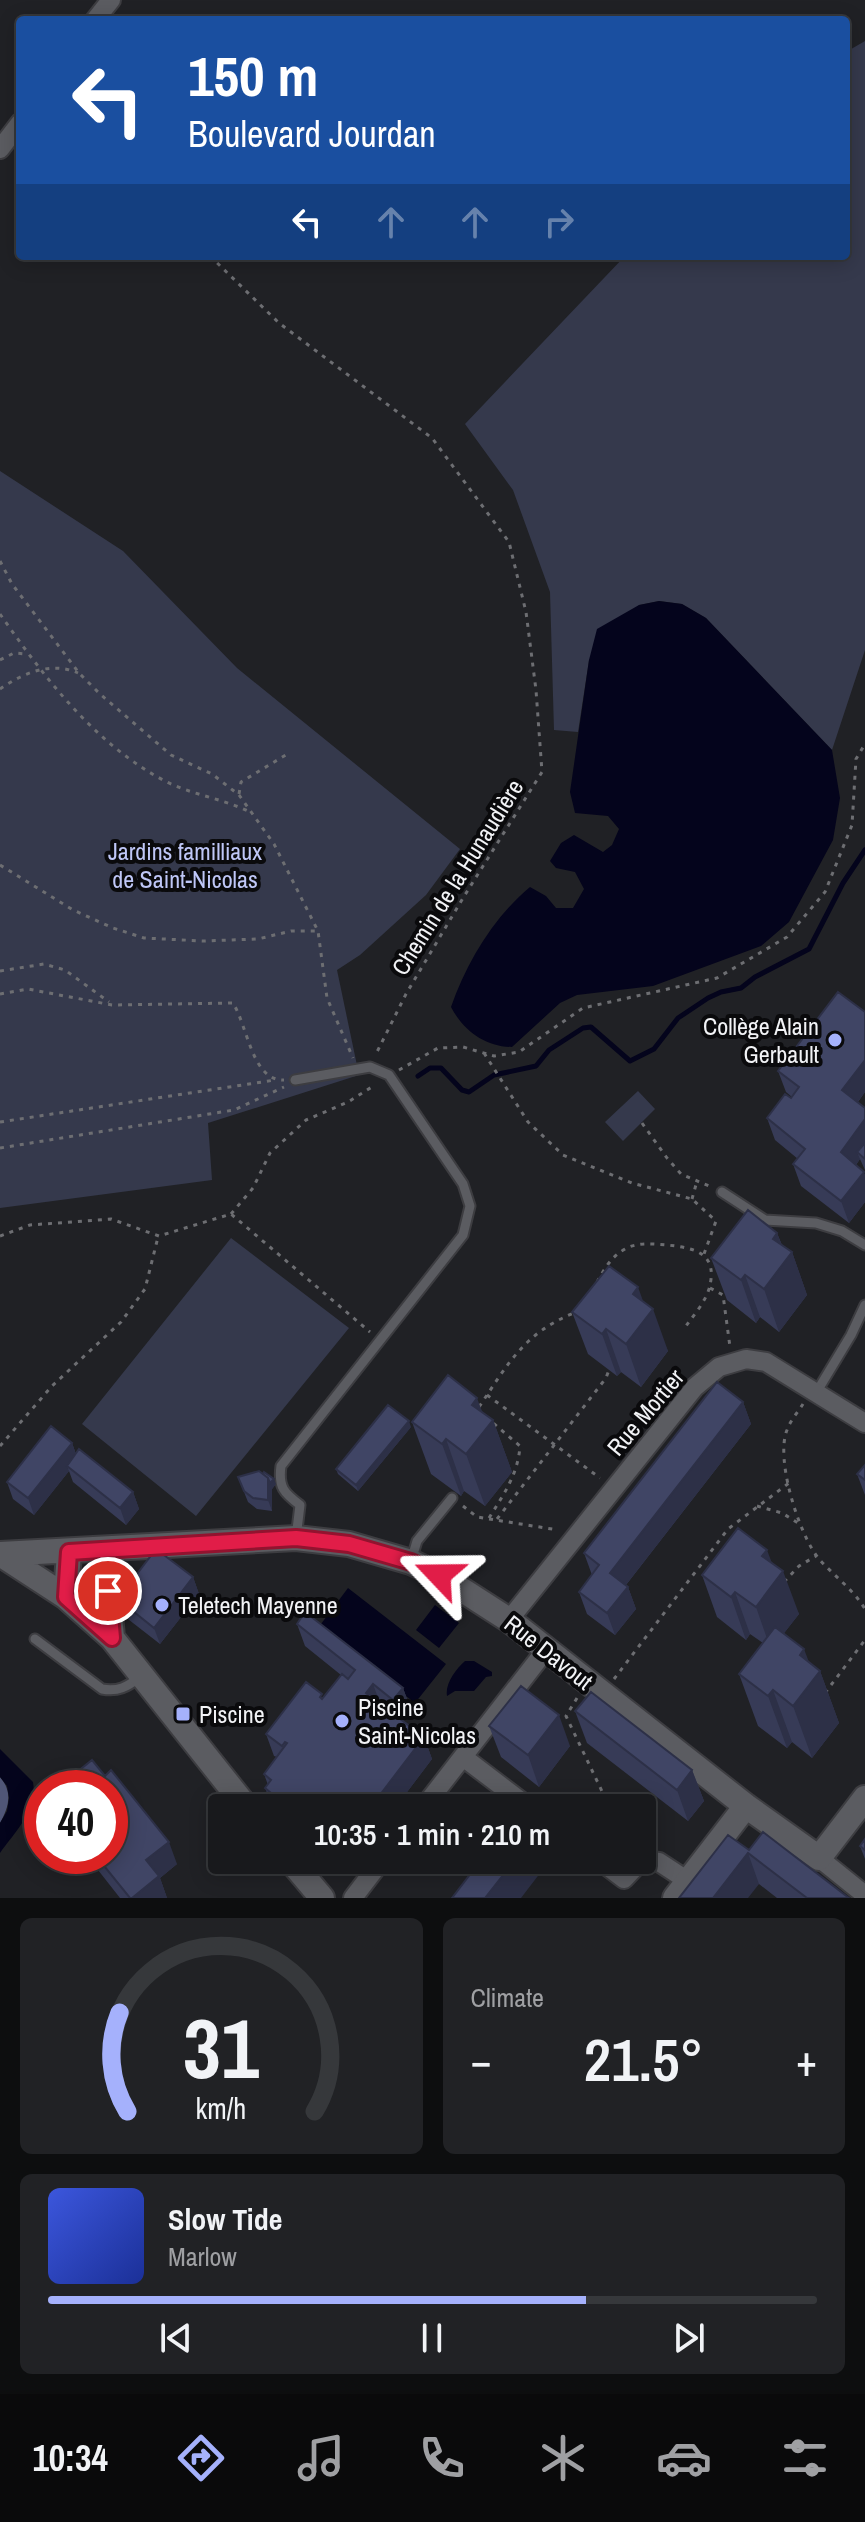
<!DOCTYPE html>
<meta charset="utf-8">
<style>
body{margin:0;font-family:"Archivo Narrow",sans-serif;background:#212225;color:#f1f3f6;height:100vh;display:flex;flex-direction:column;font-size:30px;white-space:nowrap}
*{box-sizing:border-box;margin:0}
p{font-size:26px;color:#9fa0a3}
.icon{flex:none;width:44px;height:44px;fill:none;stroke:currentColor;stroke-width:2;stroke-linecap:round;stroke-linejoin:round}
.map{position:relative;height:1898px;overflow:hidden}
.panel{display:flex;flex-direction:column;gap:20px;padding:20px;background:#0d0e0f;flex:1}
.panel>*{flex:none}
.top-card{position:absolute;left:16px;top:16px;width:834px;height:244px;border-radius:8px;box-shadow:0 4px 20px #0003,0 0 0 2px #36383b;background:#1a4fa0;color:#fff;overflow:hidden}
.speed{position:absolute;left:24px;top:1770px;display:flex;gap:16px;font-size:40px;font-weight:700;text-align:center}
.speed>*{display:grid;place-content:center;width:104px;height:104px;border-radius:50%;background:#18191c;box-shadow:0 4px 20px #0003,0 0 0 2px #36383b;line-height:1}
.speed .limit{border:12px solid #d22;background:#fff;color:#111}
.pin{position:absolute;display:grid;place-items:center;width:68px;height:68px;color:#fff;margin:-34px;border:4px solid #fff;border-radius:50%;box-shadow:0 2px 8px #0007}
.me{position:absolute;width:88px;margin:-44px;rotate:293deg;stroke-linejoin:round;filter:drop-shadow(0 0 6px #0008)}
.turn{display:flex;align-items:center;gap:28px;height:168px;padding:0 40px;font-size:36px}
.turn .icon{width:104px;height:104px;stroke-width:2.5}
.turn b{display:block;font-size:56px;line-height:68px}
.lanes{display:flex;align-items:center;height:76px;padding:0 40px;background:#0003;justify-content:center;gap:40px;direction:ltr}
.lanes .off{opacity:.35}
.big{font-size:60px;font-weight:600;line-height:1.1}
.panel .card{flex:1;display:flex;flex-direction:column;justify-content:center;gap:12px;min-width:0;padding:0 28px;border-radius:12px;background:#212225}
.panel .dial{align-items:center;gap:0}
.dial svg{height:208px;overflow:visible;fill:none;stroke:#36383b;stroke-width:7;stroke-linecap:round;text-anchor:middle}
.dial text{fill:#f1f3f6;stroke:none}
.song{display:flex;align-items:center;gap:24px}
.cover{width:96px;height:96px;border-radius:12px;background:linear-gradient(135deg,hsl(230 70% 55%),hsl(230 70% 35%))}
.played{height:8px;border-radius:4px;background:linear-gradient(90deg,#a5b1fc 70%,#36383b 70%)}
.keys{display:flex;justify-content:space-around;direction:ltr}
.heat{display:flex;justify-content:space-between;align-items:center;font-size:44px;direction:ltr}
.panel .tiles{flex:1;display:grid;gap:20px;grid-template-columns:1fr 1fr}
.card:last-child{grid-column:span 2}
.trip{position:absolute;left:208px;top:1794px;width:448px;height:80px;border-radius:8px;background:#18191c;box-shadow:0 4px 20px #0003,0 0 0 2px #36383b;font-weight:600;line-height:80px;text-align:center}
.menu{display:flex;height:128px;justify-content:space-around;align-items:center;background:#0a0a0b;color:#9fa0a3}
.menu .icon{width:56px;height:56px}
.menu .selected{color:#a5b1fc}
.menu b{font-size:36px;color:#f1f3f6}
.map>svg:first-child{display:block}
.green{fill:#35394c}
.forest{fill:#505677}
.water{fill:#04041c}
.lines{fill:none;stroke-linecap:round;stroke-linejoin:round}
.stream{stroke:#04041c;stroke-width:5}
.lane-casing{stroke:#3d3d41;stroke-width:13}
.street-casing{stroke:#3d3d41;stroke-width:22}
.secondary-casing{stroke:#3d3d41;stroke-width:28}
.path{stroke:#6d6e72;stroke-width:3;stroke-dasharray:4 6;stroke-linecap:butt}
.lane{stroke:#5b5c61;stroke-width:9}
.street{stroke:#5b5c61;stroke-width:18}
.secondary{stroke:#5b5c61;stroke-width:24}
.wall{fill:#373b57}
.shaded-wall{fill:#2d3047}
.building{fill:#404565;stroke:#2d3047;stroke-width:2}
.route-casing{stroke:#92132f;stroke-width:20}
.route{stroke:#e11d48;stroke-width:14}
.poi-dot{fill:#a5b1fc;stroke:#0a0a0c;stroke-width:3}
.labels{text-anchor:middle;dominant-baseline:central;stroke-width:8;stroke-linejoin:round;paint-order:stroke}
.park-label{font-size:24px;fill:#bfc7f7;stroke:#0a0a0c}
.street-label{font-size:24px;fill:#f2f3f6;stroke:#0a0a0c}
.poi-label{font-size:24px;fill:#f2f3f6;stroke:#0a0a0c;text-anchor:start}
</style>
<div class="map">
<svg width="865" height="1898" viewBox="0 0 865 1898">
<rect width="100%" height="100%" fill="#202125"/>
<path class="green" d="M865 41V650L832 750 706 618 682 604 659 601 639 605 589 660 578 732 554 730 550 592 513 490 465 424 625 256H846V52Z
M0 471 123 551 237 668 460 849 426 895 360 955 337 970 359 1075 208 1123 212 1180 0 1208Z
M638 1091 655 1109 623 1141 605 1122Z
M231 1238 349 1328 196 1516 82 1424Z"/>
<path class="forest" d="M0 1777C13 1792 9 1807 0 1823Z"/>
<path class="water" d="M659 601 682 604 706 618 832 750 840 798 833 840 789 922 761 946 653 986 577 995 560 1003 512 1047C485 1047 463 1030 451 1007 467 962 493 918 530 887L546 896 556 908H573L584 889 575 872 556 868 550 861 561 843 574 835 603 852 612 845 619 829 608 816 575 813 570 792 589 660 597 629 639 605Z
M348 1588 446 1664 415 1703 318 1628Z
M435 1605 459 1623 439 1648 416 1630Z
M465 1661H474L492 1672V1676L486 1677 474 1691H455L447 1696C445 1684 455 1670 465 1661Z
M0 1749 33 1782C38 1810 15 1832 0 1853V1823L7 1811 9 1798 7 1786 0 1777Z"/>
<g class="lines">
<path class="stream" d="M418 1076 430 1068H441L462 1090 469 1092 494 1075 536 1066 549 1050 583 1028 591 1027 630 1061 654 1049 678 1018 708 998 721 992 741 988 755 977 809 949 843 883 865 850"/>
<defs>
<path id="lane" d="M295 1080 370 1067 389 1075 463 1184 470 1206 463 1235 281 1466C278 1487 284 1493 300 1505L296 1538
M722 1192 765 1220 816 1223 842 1231 865 1245
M816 1393 851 1335 865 1305
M411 1561 417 1541 452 1498
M35 1639 102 1689C118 1692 127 1687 140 1677"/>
<path id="street" d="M95 20 111 0
M0 149 20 123
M509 1620 695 1387 719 1367 746 1359 766 1362 865 1423
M463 1757 530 1808
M423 1808 545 1651
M819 1858 865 1895
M599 1860 624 1879 642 1860 659 1862 688 1881
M353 1898 382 1860"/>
<path id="secondary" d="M0 1554 296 1538 349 1544 411 1562 439 1575 509 1620 746 1806 819 1858 865 1798
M0 1554 66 1597 112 1638 247 1808
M66 1597 69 1552
M112 1638 108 1591 113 1548
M290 1860 322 1898
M675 1898 746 1806"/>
</defs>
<use href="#lane" class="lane-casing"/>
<use href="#street" class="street-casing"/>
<use href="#secondary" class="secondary-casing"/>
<path class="path" d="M210 256 279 323 432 438 509 542 526 612 536 690 542 772 463 898 406 994 375 1056
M0 561 12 584 79 673 100 694 171 755 212 774 239 795 274 844 318 931 327 998 353 1058
M0 614C44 677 94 743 163 780 191 795 222 798 250 812
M0 660 14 653 27 654
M0 689C23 673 51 661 78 673
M239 794 241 782 289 753
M0 865 73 910 113 928 144 938 203 941 258 939 291 931H316
M0 971 44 964 65 970 109 1002
M0 994 28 989 112 1005 233 1003C248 1027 252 1081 284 1080
M484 1053 528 1122 563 1155 632 1183 692 1199 716 1221 704 1254
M399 1070 438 1048 463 1047 494 1056 519 1052 583 1008 717 978 787 937 825 892 852 825 856 759 865 744
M0 1122 275 1080
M642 1123 667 1158 681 1174 709 1186
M0 1148 234 1110 284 1087
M692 1199 697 1181
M231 1214 253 1188 270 1153 306 1120 348 1102 375 1085
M0 1236 30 1225 111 1219 159 1236 231 1214 370 1332
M597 1282C605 1268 611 1257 625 1249 637 1242 653 1244 667 1245 695 1248 719 1253 709 1289 705 1302 694 1315 686 1326
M710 1288 723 1295 730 1347
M487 1395 600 1478
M803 1404C798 1412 790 1421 787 1430 775 1459 799 1535 819 1559 834 1576 853 1589 865 1609
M479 1407C508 1364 524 1333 574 1313
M0 1446 52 1386 121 1322 145 1289 158 1237
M463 1506 477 1517 558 1530
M757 1506 782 1513 798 1523
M489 1518C504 1494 518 1474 520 1446L492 1422
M497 1519 606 1378 609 1370
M784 1582 799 1566 816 1556
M614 1679 728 1529 789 1483
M825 1693 865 1640
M577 1698 566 1716 610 1808"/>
<use href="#lane" class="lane"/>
<use href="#street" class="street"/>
<use href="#secondary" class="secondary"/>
</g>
<path class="wall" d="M778 1071 865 1092 858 1102 865 1108V1170L860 1159 856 1165 865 1175V1202L849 1223 801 1186 793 1164 798 1159 775 1140 767 1118 792 1097 786 1092Z
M777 1233 782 1245 792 1252 807 1295 779 1332 760 1317 756 1323 727 1300 711 1258Z
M643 1302 668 1351 641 1387 621 1372 617 1376 588 1354 572 1312Z
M743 1402 751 1424 626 1585 628 1587 636 1609 615 1635 587 1614 579 1592 592 1575 584 1553Z
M482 1412 493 1420 512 1472 485 1506 464 1491 461 1496 431 1474 412 1422Z
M411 1427 358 1491 338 1474 336 1469Z
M72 1443 76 1454 133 1492 139 1509 126 1525 73 1482 69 1471 34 1515 13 1499 7 1482Z
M865 1465V1495L857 1474Z
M238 1477 276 1484 272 1489V1511L257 1509 248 1502Z
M772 1563 799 1614 784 1633 809 1662 820 1671 839 1723 812 1758 792 1742 787 1748 758 1726 739 1674 763 1643 750 1634 746 1640 717 1617 702 1575Z
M193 1577 199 1594 160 1644 124 1616 118 1599Z
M297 1624 403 1688 411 1710 402 1720 424 1737 432 1759 395 1808H273L265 1788 268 1785 264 1774 277 1757 274 1756 266 1734 323 1697 341 1675 305 1646Z
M575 1711 692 1770 704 1801 688 1821 587 1743Z
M489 1726 570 1746 539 1787 501 1757Z
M865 1839V1859L860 1846Z
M749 1850 849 1898H777L759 1884 679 1898Z
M87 1856H110L177 1864 160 1878 167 1898H120Z"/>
<path class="shaded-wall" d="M865 1060V1092L850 1112 842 1090Z
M865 1119V1152H857L860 1159 849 1174 841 1152Z
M864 1172 865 1175V1202L849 1223 841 1201Z
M777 1233 787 1259 792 1252 807 1295 779 1332 764 1289 773 1239Z
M745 1275 760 1317 756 1323 741 1280Z
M638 1287 648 1315 653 1309 668 1351 641 1387 626 1344 633 1294Z
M606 1329 621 1372 617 1376 602 1334Z
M477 1398 488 1427 493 1420 512 1472 485 1506 466 1454 472 1405Z
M743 1402 751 1424 618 1595 610 1573Z
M409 1421 411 1427 358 1491 356 1485Z
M446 1439 464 1491 461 1496 442 1444Z
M72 1443 78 1460 67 1466 69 1471 34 1515 28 1498Z
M268 1478 274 1479 276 1484 272 1489V1511L268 1500Z
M133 1492 139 1509 126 1525 120 1508Z
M767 1550 778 1579 783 1571 799 1614 771 1650 756 1607 762 1556Z
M193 1577 199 1594 160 1644 154 1628Z
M628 1587 636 1609 615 1635 607 1613Z
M735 1592 750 1634 746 1640 731 1597Z
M804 1649 815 1678 820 1671 839 1723 812 1758 793 1706 800 1655Z
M373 1684 381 1706 366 1693Z
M403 1688 411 1710 401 1722 393 1700Z
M773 1690 792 1742 787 1748 768 1696Z
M559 1715 570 1746 539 1787 528 1755Z
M424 1737 432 1759 395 1808H370Z
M692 1770 704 1801 688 1821 677 1790Z
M169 1842 177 1864 160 1878 167 1898H132L146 1860Z
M748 1853 759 1884 748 1898H713Z
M515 1860H541L544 1868 521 1898H485Z"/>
<path class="building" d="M838 992 865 1012V1060L842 1090 865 1108V1119L841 1152 864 1172 841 1201 793 1164 805 1149 767 1118 785 1094 791 1098 799 1087 778 1071Z
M865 1143V1159L857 1152Z
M748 1210 777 1233 773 1239 792 1252 764 1289 745 1275 741 1280 711 1258Z
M609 1266 638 1287 633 1294 653 1309 626 1344 606 1329 602 1334 572 1312Z
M448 1375 477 1398 472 1405 493 1420 466 1454 446 1439 442 1444 412 1422Z
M717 1382 743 1402 610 1573 628 1587 607 1613 579 1592 599 1565 584 1553Z
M388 1405 409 1421 356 1485 336 1469Z
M51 1426 72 1443 28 1498 7 1482Z
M79 1449 133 1492 120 1508 67 1466Z
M865 1465V1480L857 1474Z
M259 1471 268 1478V1500L253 1498 244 1491 238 1477Z
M264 1472 274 1479 270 1483 268 1478 263 1474Z
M738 1528 767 1550 762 1556 783 1571 756 1607 735 1592 731 1597 702 1575Z
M156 1549 193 1577 154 1628 118 1599Z
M305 1612 403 1688 393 1700 373 1684 366 1693 424 1737 370 1808H308L296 1798 294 1801 297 1804 293 1808H284L282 1802 265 1788 271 1780 264 1774 287 1743 285 1742 282 1746 266 1734 306 1682 322 1694 320 1697 322 1699 342 1674 348 1679 355 1670 297 1624Z
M775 1627 804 1649 800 1655 820 1671 793 1706 773 1690 768 1696 739 1674Z
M521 1686 559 1715 528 1755 489 1726Z
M591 1692 692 1770 677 1790 575 1711Z
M92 1760 105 1776 111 1770 169 1842 146 1860 159 1876 132 1898H130L96 1856H110V1788H57Z
M763 1832 849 1898H807L748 1853 713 1898H679L728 1835 749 1850Z
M865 1839V1850L860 1846Z
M481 1860H515L485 1898H452Z"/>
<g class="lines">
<defs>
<path id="route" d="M108 1591 112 1638 66 1597 69 1552 296 1538 349 1544 411 1562 439 1575"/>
</defs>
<use href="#route" class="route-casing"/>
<use href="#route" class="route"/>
</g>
<g class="poi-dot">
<circle cx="835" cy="1040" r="8"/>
<circle cx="162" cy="1605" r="8"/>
<rect x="175" y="1706" width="16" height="16" rx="4"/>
<circle cx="342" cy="1721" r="8"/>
</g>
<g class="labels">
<g class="park-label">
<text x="185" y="851">Jardins familliaux<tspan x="185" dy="28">de Saint-Nicolas</tspan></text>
</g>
<g class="street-label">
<text transform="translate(457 877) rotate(-58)">Chemin de la Hunaudière</text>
<text transform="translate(645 1412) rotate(-50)">Rue Mortier</text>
<text transform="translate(549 1652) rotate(38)">Rue Davout</text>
</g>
<g class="poi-label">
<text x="819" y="1026" text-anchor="end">Collège Alain<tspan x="819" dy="28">Gerbault</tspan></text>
<text x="178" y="1605">Teletech Mayenne</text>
<text x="358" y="1707">Piscine<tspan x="358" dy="28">Saint-Nicolas</tspan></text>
<text x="199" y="1714">Piscine</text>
</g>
</g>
</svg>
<div class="speed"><div class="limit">40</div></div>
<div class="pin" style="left:108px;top:1591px;background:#d93025"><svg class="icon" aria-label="arrive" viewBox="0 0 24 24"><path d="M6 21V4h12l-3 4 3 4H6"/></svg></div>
<svg class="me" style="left:439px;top:1575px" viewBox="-20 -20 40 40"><path d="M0-17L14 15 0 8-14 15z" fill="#e11d48" stroke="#fff" stroke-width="4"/></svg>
<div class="trip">10:35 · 1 min · 210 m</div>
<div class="top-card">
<div class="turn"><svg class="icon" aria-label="left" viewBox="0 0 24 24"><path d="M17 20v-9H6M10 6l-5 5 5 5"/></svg><div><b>150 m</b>Boulevard Jourdan</div></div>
<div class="lanes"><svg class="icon" aria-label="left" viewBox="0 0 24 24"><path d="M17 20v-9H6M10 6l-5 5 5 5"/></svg><svg class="icon off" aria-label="ahead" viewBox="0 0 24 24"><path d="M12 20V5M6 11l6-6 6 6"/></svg><svg class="icon off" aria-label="ahead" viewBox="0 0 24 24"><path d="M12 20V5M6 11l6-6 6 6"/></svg><svg class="icon off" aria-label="right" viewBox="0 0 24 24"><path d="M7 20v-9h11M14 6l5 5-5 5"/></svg></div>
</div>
</div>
<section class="panel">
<div class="tiles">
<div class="card dial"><svg viewBox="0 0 100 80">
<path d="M14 69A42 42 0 1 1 86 69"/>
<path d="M14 69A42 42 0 0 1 11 31" stroke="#a5b1fc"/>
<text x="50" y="56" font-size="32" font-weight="700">31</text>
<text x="50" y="72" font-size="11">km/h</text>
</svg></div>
<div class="card"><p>Climate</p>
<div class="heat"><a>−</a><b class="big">21.5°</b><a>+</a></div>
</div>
<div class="card">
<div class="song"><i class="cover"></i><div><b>Slow Tide</b><p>Marlow</p></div></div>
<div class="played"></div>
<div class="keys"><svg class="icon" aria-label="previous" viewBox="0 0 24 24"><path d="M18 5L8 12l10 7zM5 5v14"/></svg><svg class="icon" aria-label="pause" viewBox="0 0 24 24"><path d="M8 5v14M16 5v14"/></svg><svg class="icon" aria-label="next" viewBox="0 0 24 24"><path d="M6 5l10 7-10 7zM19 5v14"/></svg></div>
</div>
</div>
</section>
<nav class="menu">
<b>10:34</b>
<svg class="icon selected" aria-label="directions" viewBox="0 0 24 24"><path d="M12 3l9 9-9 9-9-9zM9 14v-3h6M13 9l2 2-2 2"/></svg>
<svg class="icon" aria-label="music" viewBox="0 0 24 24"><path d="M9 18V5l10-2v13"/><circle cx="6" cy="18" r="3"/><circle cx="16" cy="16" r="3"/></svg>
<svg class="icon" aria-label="phone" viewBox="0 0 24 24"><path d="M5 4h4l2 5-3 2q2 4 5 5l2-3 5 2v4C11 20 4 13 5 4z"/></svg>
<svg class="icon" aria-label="climate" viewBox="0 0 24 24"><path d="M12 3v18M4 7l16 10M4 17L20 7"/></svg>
<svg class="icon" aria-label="car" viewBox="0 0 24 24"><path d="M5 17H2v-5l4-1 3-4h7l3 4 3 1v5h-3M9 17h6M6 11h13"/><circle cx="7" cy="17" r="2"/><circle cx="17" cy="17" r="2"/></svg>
<svg class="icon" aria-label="filters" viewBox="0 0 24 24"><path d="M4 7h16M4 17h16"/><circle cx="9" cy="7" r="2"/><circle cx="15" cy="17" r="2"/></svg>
</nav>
